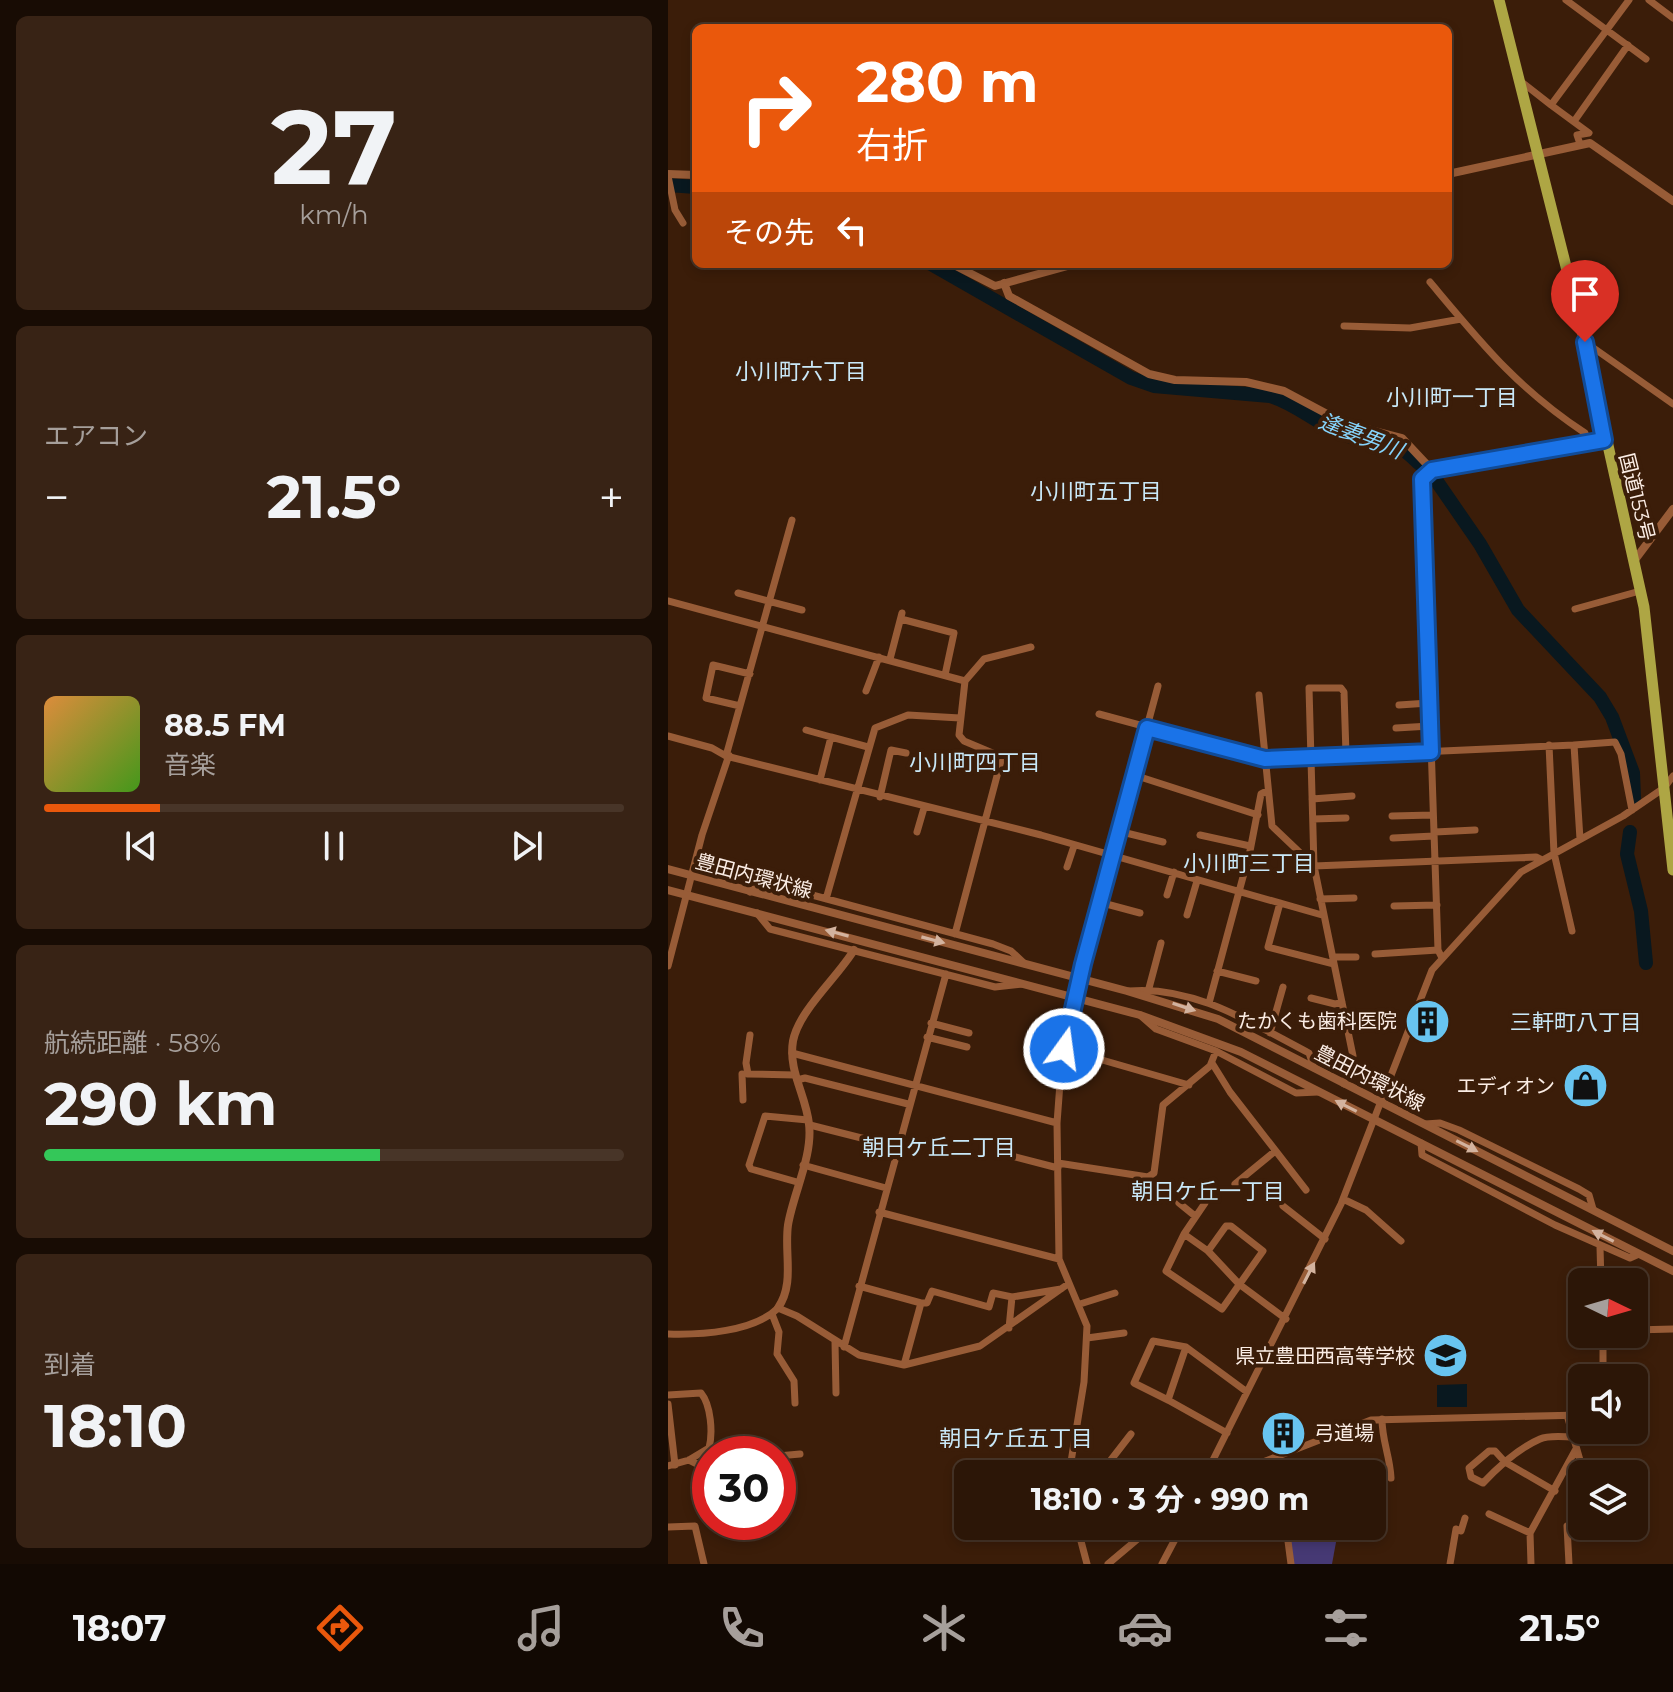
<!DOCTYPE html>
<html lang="ja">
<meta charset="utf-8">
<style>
body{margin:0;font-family:Montserrat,"Noto Sans JP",sans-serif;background:#382315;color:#f1f3f6;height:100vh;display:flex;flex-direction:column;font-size:30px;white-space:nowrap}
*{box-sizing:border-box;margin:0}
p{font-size:26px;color:#a69f9b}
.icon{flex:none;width:44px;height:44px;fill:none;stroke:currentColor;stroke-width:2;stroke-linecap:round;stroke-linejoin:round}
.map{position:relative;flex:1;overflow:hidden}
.details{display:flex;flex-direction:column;gap:16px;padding:16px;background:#180c04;width:668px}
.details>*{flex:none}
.top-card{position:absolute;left:24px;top:24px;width:760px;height:244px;border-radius:12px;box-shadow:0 4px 12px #0003,0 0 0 2px #483528;background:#ea580c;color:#fff;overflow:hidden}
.needle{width:52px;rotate:95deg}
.tools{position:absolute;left:900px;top:1268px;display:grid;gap:16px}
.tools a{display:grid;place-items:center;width:80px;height:80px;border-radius:12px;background:#2c1607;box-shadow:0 4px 12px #0003,0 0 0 2px #483528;font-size:40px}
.speed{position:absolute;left:24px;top:1436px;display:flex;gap:16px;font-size:40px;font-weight:700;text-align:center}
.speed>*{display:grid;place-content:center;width:104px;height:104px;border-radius:50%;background:#2c1607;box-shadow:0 4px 12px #0003,0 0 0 2px #483528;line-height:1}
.speed .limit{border:12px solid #d22;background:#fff;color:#111}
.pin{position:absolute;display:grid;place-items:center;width:68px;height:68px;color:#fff;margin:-82px -34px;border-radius:50% 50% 50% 0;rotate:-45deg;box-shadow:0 0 8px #0007}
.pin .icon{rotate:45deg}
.me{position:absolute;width:88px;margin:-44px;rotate:14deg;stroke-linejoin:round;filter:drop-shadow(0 0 6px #0008)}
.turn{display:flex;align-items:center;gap:28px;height:168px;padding:0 32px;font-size:36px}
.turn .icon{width:104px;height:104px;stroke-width:2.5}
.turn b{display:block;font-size:56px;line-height:68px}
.then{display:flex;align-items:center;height:76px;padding:0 32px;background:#0003;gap:16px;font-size:30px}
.big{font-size:60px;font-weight:700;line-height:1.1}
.details .widget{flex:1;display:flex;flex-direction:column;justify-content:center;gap:12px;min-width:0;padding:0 28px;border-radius:12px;background:#382315}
.details .dial{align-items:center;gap:0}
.dial b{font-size:104px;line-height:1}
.song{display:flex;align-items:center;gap:24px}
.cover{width:96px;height:96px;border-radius:12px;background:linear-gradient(135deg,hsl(30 70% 55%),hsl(100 70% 35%))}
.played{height:8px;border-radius:4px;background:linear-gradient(90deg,#ea580c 20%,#483528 20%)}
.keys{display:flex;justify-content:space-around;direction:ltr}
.heat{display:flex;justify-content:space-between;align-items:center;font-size:44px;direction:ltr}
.charge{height:12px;border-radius:6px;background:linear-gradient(90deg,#34c759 58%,#483528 0)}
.trip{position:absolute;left:286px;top:1460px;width:432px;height:80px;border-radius:12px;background:#2c1607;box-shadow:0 4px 12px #0003,0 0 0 2px #483528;font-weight:700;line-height:80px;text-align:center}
.tabs{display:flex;height:128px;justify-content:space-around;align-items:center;background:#120903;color:#a69f9b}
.tabs .icon{width:56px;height:56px}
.tabs .current{color:#ea580c}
.tabs b{font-size:36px;color:#f1f3f6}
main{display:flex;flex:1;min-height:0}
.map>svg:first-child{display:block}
.green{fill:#463974}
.water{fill:#09181f}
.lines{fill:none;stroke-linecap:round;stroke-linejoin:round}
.river{stroke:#09181f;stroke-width:14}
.minor{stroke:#985c37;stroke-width:7}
.tertiary{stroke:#985c37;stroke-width:8}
.trunk{stroke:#aea644;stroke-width:11}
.oneway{fill:#d3b39f}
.route-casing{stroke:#114b97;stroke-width:20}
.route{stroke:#1a73e8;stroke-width:14}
.labels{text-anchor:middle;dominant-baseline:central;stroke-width:8;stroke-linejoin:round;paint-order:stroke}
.street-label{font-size:20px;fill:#fbede5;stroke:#3b1d09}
.poi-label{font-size:20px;fill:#fbede5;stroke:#3b1d09;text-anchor:end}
.neighbourhood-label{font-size:22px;fill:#c9e8f8;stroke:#3b1d09}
.water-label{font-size:22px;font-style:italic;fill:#85d2f9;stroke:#3b1d09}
</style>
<main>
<section class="details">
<div class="widget dial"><b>27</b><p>km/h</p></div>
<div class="widget"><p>エアコン</p>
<div class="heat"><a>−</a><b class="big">21.5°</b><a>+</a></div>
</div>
<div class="widget">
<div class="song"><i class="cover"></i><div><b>88.5 FM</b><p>音楽</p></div></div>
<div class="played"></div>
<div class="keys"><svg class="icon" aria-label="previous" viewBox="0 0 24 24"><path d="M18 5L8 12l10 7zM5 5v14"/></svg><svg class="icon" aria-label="pause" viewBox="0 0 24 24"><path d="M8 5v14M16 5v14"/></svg><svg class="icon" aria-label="next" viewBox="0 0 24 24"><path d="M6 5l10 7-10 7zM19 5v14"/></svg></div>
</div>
<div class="widget"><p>航続距離 · 58%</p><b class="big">290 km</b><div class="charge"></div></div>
<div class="widget"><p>到着</p><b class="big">18:10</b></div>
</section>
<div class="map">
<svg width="1005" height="1564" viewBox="0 0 1005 1564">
<rect width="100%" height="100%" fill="#3b1d09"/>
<path class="green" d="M620 1526H671L664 1564H625Z"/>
<path class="water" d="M799 1384V1407H769V1385Z"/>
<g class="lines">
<path class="river" d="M0 185 28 187
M263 264 463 378 486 386 602 396C629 404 649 424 675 434 694 442 716 441 736 451 746 456 749 465 761 470L812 544 850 610 932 697 944 717 965 773 966 798
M962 832 959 854 973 911 978 963"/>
<path class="minor" d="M898 0 978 59
M981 0 1005 18
M851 80 883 105 961 0
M883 105 921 133 909 135 912 144
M907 120 960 45
M0 176 7 210 15 223
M762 282C814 344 849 388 917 433L920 442
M676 326 742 328 793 319
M917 342 1005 404
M764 470 754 479 770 950 774 958
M70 593 134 610
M0 601 297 681 291 735 296 741 334 757 287 934
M907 609 972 591
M233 619 286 633 277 675
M222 659 234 613
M297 681 316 659 363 647
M198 691 211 657
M591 695 604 826 646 866 868 857 874 860
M731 705 761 703
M72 706 38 698 45 665 82 674
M431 714 597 759 906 745 912 839
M728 728 762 726
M138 730 163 737
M0 736 44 748 58 756
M881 745 886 853 904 931
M906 745 947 742 953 754 964 810
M58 756 373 835 654 915
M58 756 124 520
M466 775 590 815
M152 780 163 737 200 747
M212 797 223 750 238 753
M644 799 684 796
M724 816 765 815
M645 819 678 818
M450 831 495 842
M249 832 256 808
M767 832 807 830
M532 835 582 846
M725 838 766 836
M399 867 406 846
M82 892 93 883 122 889 325 944 343 951 357 964
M499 895 506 872
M158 899 207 728 240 715 292 718
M652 899 686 898
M431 902 472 913
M612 903 600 947 666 964
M726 906 769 905
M89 913 102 929 327 987 354 984
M519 915 529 881
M707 954 770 950
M665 957H688
M0 966 34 835 61 755
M549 971 588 981
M481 988 493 943
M461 991C526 985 585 1024 641 1053L646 1068
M643 998 667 1004 674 1002
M541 1003 582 851 593 794 599 791
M472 1015 488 1029 548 1051 628 1093 650 1092
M263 1023 301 1033
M602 1033 615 987
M82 1035 78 1063 80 1074 127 1075
M259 1037 299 1047
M396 1049 521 1085
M124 1053 389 1123
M544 1063 562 1092 638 1190
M74 1074 75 1100
M129 1080 137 1078 240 1104
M676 1084 685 1056 646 866 641 688H673L676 692 678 754
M757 1124 772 1123 791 1130 911 1189 921 1195 925 1209
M142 1125 229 1147
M753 1143 754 1155 887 1225 962 1258 971 1254
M338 1150 340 1155 390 1168
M390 1163 480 1177 486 1173 495 1105 542 1066 548 1051
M135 1165 218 1188
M129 1182 83 1169 81 1165 97 1116 140 1120
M567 1184 606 1152
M675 1199 698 1210 733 1241
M511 1203 527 1216
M615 1206 657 1239
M211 1212 391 1259
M558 1226H563L595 1251 554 1309 498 1271 516 1234 540 1251Z
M516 1234 537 1203
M932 1247 933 1282
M540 1251 571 1284 618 1319
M191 1286 253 1303
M344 1297 393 1289
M412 1304 447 1293
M104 1314 111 1332 109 1354 126 1381 127 1403
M966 1330 1005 1329
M0 1334C32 1335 86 1332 110 1308L129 1316 191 1355 236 1365 312 1346 400 1284
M935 1334V1378
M419 1338 456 1333
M167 1342 168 1393
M176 1347 278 974
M518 1347 500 1400 559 1433
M236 1365 253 1303H259L264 1291 321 1307 325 1293 344 1297 341 1328
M0 1395 33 1393C43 1405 45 1433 41 1448L21 1460 0 1466
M500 1400 466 1383 485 1341 518 1347 579 1392
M0 1404 7 1465
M899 1415 916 1474
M714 1419C714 1441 722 1456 723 1478
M608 1455 611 1474
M110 1456 132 1454
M21 1460 29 1464 42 1461
M401 1474 416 1382 419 1326 391 1259 389 1123 393 1070 415 964 490 686
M432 1474 463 1434
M538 1474 673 1204 764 970 853 872 955 816 996 788 1005 776
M564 1474 703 1420 914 1415
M887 1491 837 1462 827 1451H821L801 1468 803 1477 815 1483C830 1467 851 1448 872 1439 881 1435 896 1437 905 1437
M821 1514 862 1533
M409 1526 419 1564
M618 1526 623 1564
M899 1526 901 1564
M0 1527 27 1526 36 1564
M440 1564 485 1526
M494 1564 514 1526
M782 1564 788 1529 793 1531 797 1518
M863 1564 862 1533 908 1449"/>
<path class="tertiary" d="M0 174 28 175
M780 174 922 143 1005 201
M284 264 327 286 407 264
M336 283 341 296 481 374 507 380 578 382 616 391 676 423 734 438 764 470 936 440
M966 561 1005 509
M0 869 459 991 550 1019 1005 1251
M0 890 472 1015 573 1052 1005 1271
M110 1308C127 1283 116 1254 120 1225 125 1194 145 1156 141 1124 138 1095 120 1071 125 1041 131 1010 169 978 186 950"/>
<path class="trunk" d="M831 0 917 342 976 607 1005 870"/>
</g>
<defs><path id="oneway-solid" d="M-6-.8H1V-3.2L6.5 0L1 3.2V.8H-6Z" transform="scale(2)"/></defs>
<g class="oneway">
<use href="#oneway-solid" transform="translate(169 933) rotate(-165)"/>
<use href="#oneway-solid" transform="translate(265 940) rotate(15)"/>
<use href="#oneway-solid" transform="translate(516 1007) rotate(18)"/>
<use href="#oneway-solid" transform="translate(678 1106) rotate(-153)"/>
<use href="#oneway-solid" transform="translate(799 1146) rotate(27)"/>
<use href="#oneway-solid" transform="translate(935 1236) rotate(-153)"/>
<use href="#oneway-solid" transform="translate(641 1273) rotate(-63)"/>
</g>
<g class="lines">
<defs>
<path id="route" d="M396 1049 415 964 479 728 597 759 763 752 754 479 764 470 936 440 917 342"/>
</defs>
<use href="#route" class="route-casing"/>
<use href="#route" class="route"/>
</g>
<defs>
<symbol id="building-disc" viewBox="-11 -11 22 22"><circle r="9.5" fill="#68c4f0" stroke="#3b1d09"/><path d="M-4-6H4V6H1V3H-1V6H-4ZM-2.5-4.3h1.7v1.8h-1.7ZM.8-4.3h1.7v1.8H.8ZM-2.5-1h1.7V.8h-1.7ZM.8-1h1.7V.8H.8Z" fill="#111"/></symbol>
<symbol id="shop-disc" viewBox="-11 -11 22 22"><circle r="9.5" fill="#68c4f0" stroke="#3b1d09"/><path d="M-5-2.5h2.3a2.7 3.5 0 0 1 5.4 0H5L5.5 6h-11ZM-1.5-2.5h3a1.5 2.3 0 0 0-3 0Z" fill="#111"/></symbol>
<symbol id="school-disc" viewBox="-11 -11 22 22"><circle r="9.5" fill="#68c4f0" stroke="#3b1d09"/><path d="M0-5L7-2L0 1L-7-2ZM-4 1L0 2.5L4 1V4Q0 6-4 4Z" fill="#111"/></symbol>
</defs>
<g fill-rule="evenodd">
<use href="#building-disc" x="734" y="996" width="51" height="51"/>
<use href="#shop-disc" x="892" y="1060" width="51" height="51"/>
<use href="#school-disc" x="752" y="1330" width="51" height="51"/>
<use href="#building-disc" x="590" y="1408" width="51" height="51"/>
</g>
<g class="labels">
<g class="street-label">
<text transform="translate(969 497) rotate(76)">国道153号</text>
<text transform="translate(86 876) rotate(15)">豊田内環状線</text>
<text transform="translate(702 1078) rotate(27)">豊田内環状線</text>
</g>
<g class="poi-label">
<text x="729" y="1021">たかくも歯科医院</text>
<text x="887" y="1086">エディオン</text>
<text x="747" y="1356">県立豊田西高等学校</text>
<text x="646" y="1433" text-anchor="start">弓道場</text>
</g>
<g class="neighbourhood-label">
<text x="133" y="371">小川町六丁目</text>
<text x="784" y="397">小川町一丁目</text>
<text x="428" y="491">小川町五丁目</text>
<text x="307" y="762">小川町四丁目</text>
<text x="581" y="863">小川町三丁目</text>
<text x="908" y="1022">三軒町八丁目</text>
<text x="271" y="1147">朝日ケ丘二丁目</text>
<text x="540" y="1191">朝日ケ丘一丁目</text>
<text x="348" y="1438">朝日ケ丘五丁目</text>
</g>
<g class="water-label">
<text transform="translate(693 436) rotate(21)">逢妻男川</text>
</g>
</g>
</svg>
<div class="tools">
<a><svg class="needle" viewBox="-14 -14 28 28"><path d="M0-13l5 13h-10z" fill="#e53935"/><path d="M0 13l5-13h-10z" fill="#a69f9b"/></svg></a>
<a><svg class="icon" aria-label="sound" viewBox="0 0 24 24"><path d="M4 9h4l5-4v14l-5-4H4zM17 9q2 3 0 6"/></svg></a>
<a><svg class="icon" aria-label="layers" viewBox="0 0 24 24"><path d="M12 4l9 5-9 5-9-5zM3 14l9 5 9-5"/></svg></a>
</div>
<div class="speed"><div class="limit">30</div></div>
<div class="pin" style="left:917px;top:342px;background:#d93025"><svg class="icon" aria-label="arrive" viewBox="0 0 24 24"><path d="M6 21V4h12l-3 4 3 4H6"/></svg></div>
<svg class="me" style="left:396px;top:1049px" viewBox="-20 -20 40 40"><circle r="17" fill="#1a73e8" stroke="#fff" stroke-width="3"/><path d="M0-11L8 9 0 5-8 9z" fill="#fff"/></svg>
<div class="trip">18:10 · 3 分 · 990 m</div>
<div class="top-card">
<div class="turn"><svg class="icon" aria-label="right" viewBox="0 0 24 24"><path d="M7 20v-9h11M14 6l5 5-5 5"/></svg><div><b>280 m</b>右折</div></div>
<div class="then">その先<svg class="icon" aria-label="left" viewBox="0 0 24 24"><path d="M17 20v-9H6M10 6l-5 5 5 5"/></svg></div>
</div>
</div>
</main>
<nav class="tabs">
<b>18:07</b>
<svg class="icon current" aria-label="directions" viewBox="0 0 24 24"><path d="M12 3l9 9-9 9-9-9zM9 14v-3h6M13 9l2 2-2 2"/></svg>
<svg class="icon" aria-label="music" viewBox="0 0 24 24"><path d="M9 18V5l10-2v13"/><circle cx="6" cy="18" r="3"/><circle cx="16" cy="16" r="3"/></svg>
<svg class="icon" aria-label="phone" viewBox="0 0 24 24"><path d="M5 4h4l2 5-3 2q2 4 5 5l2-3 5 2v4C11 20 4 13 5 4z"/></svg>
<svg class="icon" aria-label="climate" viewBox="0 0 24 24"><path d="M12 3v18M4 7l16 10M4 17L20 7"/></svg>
<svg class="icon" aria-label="car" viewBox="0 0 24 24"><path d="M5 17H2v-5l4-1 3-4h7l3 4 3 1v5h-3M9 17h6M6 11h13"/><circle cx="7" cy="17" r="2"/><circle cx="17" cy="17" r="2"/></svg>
<svg class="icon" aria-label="filters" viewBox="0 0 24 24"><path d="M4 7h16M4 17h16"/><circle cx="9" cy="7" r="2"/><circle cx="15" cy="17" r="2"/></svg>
<b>21.5°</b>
</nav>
